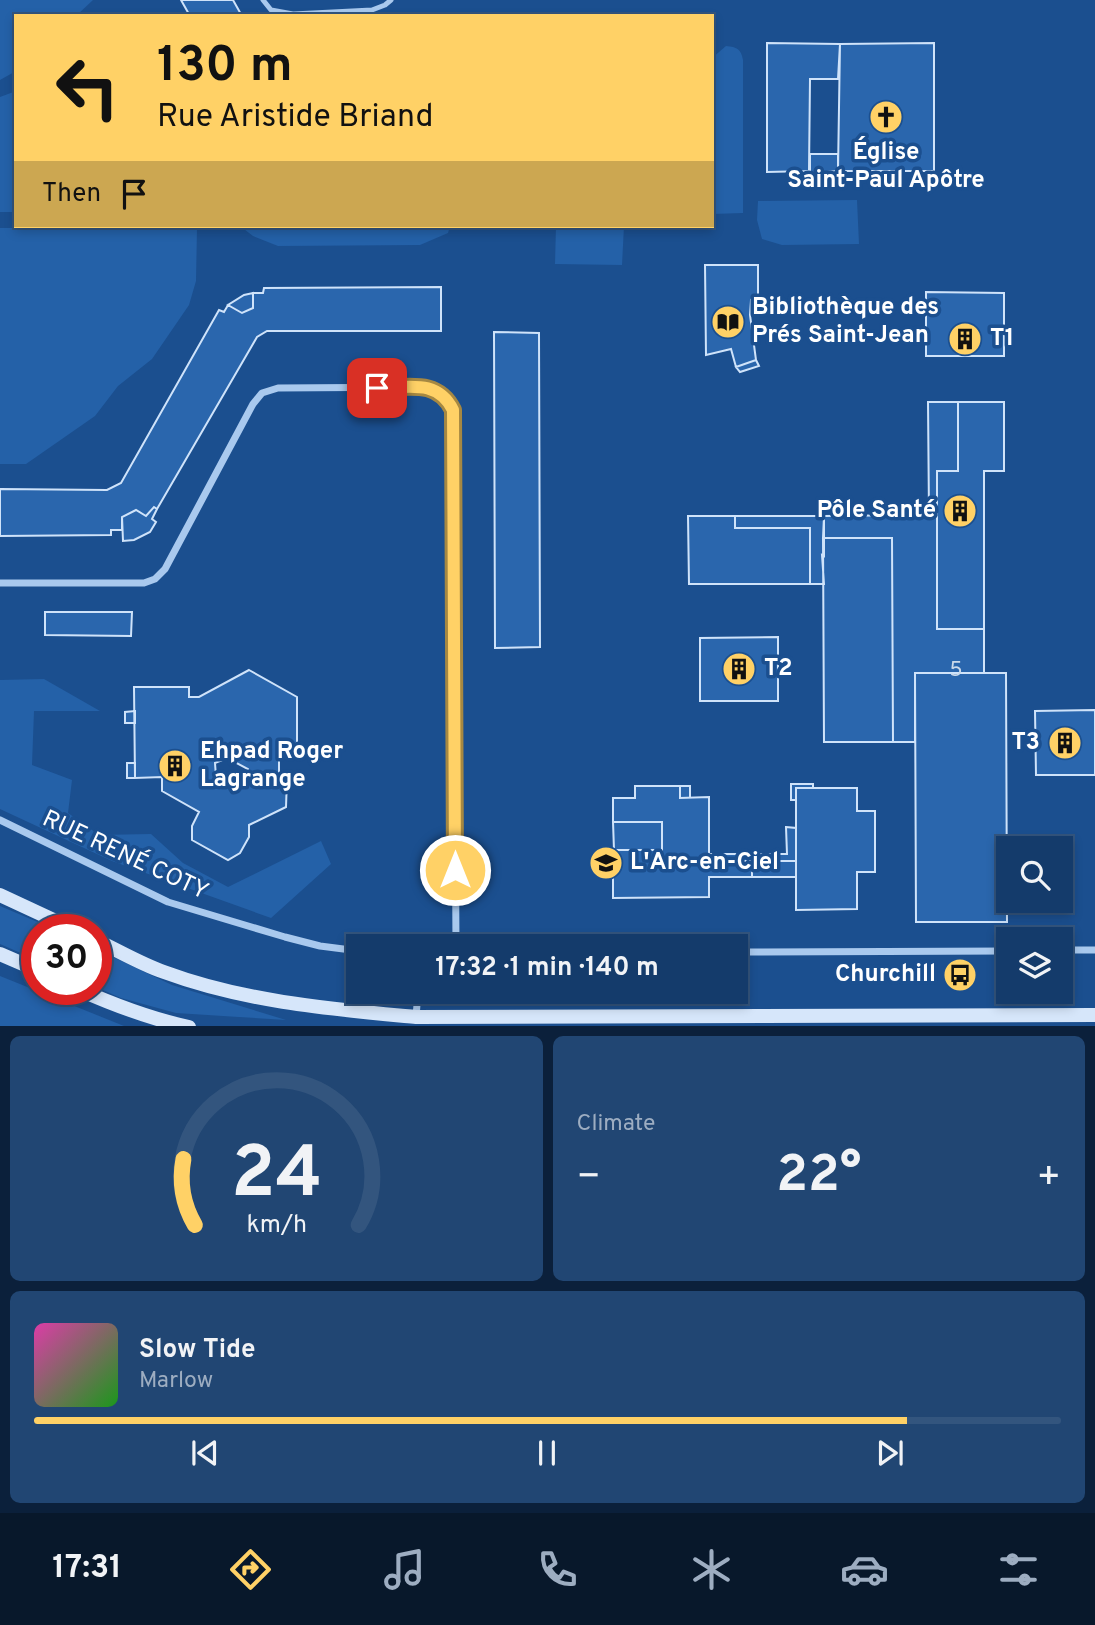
<!DOCTYPE html>
<meta charset="utf-8">
<style>
body{margin:0;font-family:Overpass,sans-serif;background:#214673;color:#f1f3f6;height:100vh;display:flex;flex-direction:column;font-size:26px;white-space:nowrap}
*{box-sizing:border-box;margin:0}
p{font-size:23px;color:#9dadc1}
.icon{flex:none;width:38px;height:38px;fill:none;stroke:currentColor;stroke-width:2;stroke-linecap:round;stroke-linejoin:round}
.map{position:relative;height:1026px;overflow:hidden}
.side{display:flex;flex-direction:column;gap:10px;padding:10px;background:#0b203b;flex:1}
.side>*{flex:none}
.hud{position:absolute;left:14px;top:14px;width:700px;height:214px;border-radius:0px;box-shadow:0 4px 10px #0003,0 0 0 2px #33557e;background:#ffd166;color:#111;overflow:hidden}
.tools{position:absolute;left:996px;top:836px;display:grid;gap:14px}
.tools a{display:grid;place-items:center;width:77px;height:77px;border-radius:0px;background:#143b6b;box-shadow:0 4px 10px #0003,0 0 0 2px #33557e;font-size:35px}
.speed{position:absolute;left:21px;top:914px;display:flex;gap:14px;font-size:35px;font-weight:700;text-align:center}
.speed>*{display:grid;place-content:center;width:91px;height:91px;border-radius:50%;background:#143b6b;box-shadow:0 4px 10px #0003,0 0 0 2px #33557e;line-height:1}
.speed .limit{border:10px solid #d22;background:#fff;color:#111}
.pin{position:absolute;display:grid;place-items:center;width:60px;height:60px;color:#fff;margin:-30px;border-radius:14px;box-shadow:0 4px 10px #0006}
.me{position:absolute;width:77px;margin:-38px;rotate:0deg;stroke-linejoin:round;filter:drop-shadow(0 0 5px #0008)}
.turn{display:flex;align-items:center;gap:24px;height:147px;padding:0 28px;font-size:32px}
.turn .icon{width:91px;height:91px;stroke-width:2.5}
.turn b{display:block;font-size:49px;line-height:60px}
.then{display:flex;align-items:center;height:66px;padding:0 28px;background:#0003;gap:14px;font-size:26px}
.big{font-size:52px;font-weight:700;line-height:1.1}
.side .widget{flex:1;display:flex;flex-direction:column;justify-content:center;gap:10px;min-width:0;padding:0 24px;border-radius:10px;background:#214673}
.side .dial{align-items:center;gap:0}
.dial svg{height:182px;overflow:visible;fill:none;stroke:#33557e;stroke-width:7;stroke-linecap:round;text-anchor:middle}
.dial text{fill:#f1f3f6;stroke:none}
.song{display:flex;align-items:center;gap:21px}
.cover{width:84px;height:84px;border-radius:10px;background:linear-gradient(135deg,hsl(320 70% 55%),hsl(120 70% 35%))}
.played{height:7px;border-radius:4px;background:linear-gradient(90deg,#ffd166 85%,#33557e 85%)}
.keys{display:flex;justify-content:space-around;direction:ltr}
.heat{display:flex;justify-content:space-between;align-items:center;font-size:38px;direction:ltr}
.side .tiles{flex:1;display:grid;gap:10px;grid-template-columns:1fr 1fr}
.widget:last-child{grid-column:span 2}
.trip{position:absolute;left:346px;top:934px;width:402px;height:70px;border-radius:0px;background:#143b6b;box-shadow:0 4px 10px #0003,0 0 0 2px #33557e;font-weight:700;line-height:70px;text-align:center}
.menu{display:flex;height:112px;justify-content:space-around;align-items:center;background:#08182b;color:#9dadc1}
.menu .icon{width:49px;height:49px}
.menu .selected{color:#ffd166}
.menu b{font-size:32px;color:#f1f3f6}
.map>svg:first-child{display:block}
.green{fill:#2461a8}
.building{fill:#2a66ad;stroke:#cfe3fa;stroke-width:2;fill-rule:evenodd}
.lines{fill:none;stroke-linecap:round;stroke-linejoin:round}
.service{stroke:#a9c9ee;stroke-width:5}
.minor{stroke:#a9c9ee;stroke-width:7}
.secondary{stroke:#d6e6fa;stroke-width:14}
.route-casing{stroke:#a68842;stroke-width:18}
.route{stroke:#ffd166;stroke-width:12}
.labels{text-anchor:middle;dominant-baseline:central;stroke-width:7;stroke-linejoin:round;paint-order:stroke}
.number-label{font-size:21px;fill:#cad9ea}
.poi-label{font-size:24px;font-weight:bold;fill:#fff;stroke:#1b4f8f;text-anchor:start}
.street-label{font-size:24px;fill:#fff;stroke:#1b4f8f}
</style>
<div class="map">
<svg width="1095" height="1027" viewBox="0 0 1095 1027">
<rect width="100%" height="100%" fill="#1b4f8f"/>
<path class="green" d="M0 0H93L76 16H16V71L0 80Z
M726 46C737 47 741 49 743 60V213L712 214V58Z
M16 91V212H0V97Z
M857 200 859 244 782 245 762 239 757 220 758 201Z
M240 226H450L448 233 420 245 278 246 253 236Z
M556 226H624L622 265 555 264Z
M0 228H197L196 281 189 305 152 359 118 386 95 416 26 464H0Z
M44 679 100 711H34L32 765 72 780 68 813 99 835 151 834 183 863 228 887 321 841 331 864 271 918 112 861 0 809V680Z
M0 906 54 929H37V960L0 944Z
M96 949 172 985 286 1020 176 1013 121 998 96 987Z
M0 976 124 1026H0Z"/>
<path class="building" d="M181 0H233L242 16H190Z
M767 43 840 44 838 79H810L809 171 767 172Z
M934 43V171H838L840 44Z
M810 154H838V171L828 172V176H810Z
M705 265H758V301L751 300 750 315 756 360 736 367 731 349 706 355Z
M441 287V331H267L257 337 157 509 154 507 146 516 136 510 122 517V530H111V535L0 536V489L107 490 121 483 219 310 224 312 228 305 242 313 253 308V293H263L264 288Z
M926 292 1004 293V356H926Z
M253 293V308L242 313 228 305 244 295Z
M494 332 539 333 540 647 495 648Z
M756 360 759 366 740 372 736 367Z
M928 402H958V471H937V629H984V673H915V742H893L892 538H823L824 516 929 515Z
M958 402H1004V471H984V629H937V471H958Z
M154 507 157 509 152 519 156 522 150 532 134 540 123 541 122 517 136 510 146 516Z
M688 516H735V528H810V584H689Z
M735 516H824V556L822 555 824 584H810V528H735Z
M823 538H892L893 742H824Z
M45 612H132L131 636 45 635Z
M778 637V701H700V638Z
M249 670 297 697V743L279 752V774L287 778 286 807 249 825V837L240 853 228 860 192 840V826L199 812 162 791V777L135 778 134 687H189V697H199ZM227 758 248 769V784L238 789 216 777 215 763Z
M915 673H1006L1007 922H916Z
M1095 710V775H1036L1035 711Z
M135 711V723H125V712Z
M127 763H135V778H127Z
M791 784H813V788H796V800H791Z
M635 786H680V798L709 797V861H752V877H709V897L613 898V850H662V822H613V798H635Z
M680 786H690V798H680Z
M796 788H857V811H875V872H857V909L796 910Z
M613 822H662V850H614Z
M786 827 796 828V861H709V854H787Z
M752 861H796V877H752Z"/>
<g class="lines">
<path class="service" d="M263 0 271 10 293 14 372 10 385 5 391 0"/>
<path class="minor" d="M0 583H144L155 579 165 569 253 404 262 393 278 388 432 387 443 394 453 409 456 947
M0 820 168 902 285 937 320 946 359 951
M1060 950H1095
M737 952 1008 951
M416 1017 418 992"/>
<path class="secondary" d="M0 895 73 929
M96 940C119 951 141 964 164 972 245 1002 331 1009 416 1017L1095 1015
M0 954 37 970
M78 989C114 1005 150 1019 189 1027"/>
</g>
<g class="lines">
<defs>
<path id="route" d="M377 388C407 388 437 378 453 410L455 870"/>
</defs>
<use href="#route" class="route-casing"/>
<use href="#route" class="route"/>
</g>
<defs>
<symbol id="church-disc" viewBox="-11 -11 22 22"><circle r="9.5" fill="#ffd166" stroke="#1b4f8f"/><path d="M-1.2-6h2.4v3.5h3.3v2.4h-3.3V6h-2.4V-.1h-3.3v-2.4h3.3Z" fill="#111"/></symbol>
<symbol id="library-disc" viewBox="-11 -11 22 22"><circle r="9.5" fill="#ffd166" stroke="#1b4f8f"/><path d="M-6-4Q-3-5.5-.7-3.5V5Q-3 3-6 4ZM6-4Q3-5.5 .7-3.5V5Q3 3 6 4Z" fill="#111"/></symbol>
<symbol id="building-disc" viewBox="-11 -11 22 22"><circle r="9.5" fill="#ffd166" stroke="#1b4f8f"/><path d="M-4-6H4V6H1V3H-1V6H-4ZM-2.5-4.3h1.7v1.8h-1.7ZM.8-4.3h1.7v1.8H.8ZM-2.5-1h1.7V.8h-1.7ZM.8-1h1.7V.8H.8Z" fill="#111"/></symbol>
<symbol id="school-disc" viewBox="-11 -11 22 22"><circle r="9.5" fill="#ffd166" stroke="#1b4f8f"/><path d="M0-5L7-2L0 1L-7-2ZM-4 1L0 2.5L4 1V4Q0 6-4 4Z" fill="#111"/></symbol>
<symbol id="bus-disc" viewBox="-11 -11 22 22"><circle r="9.5" fill="#ffd166" stroke="#1b4f8f"/><path d="M-5-6H5V4H4V6H2V4H-2V6H-4V4H-5ZM-3.5-4V0h7V-4ZM-3.5 1.2v1.5H-2V1.2ZM2 1.2v1.5H3.5V1.2Z" fill="#111"/></symbol>
</defs>
<g fill-rule="evenodd">
<use href="#church-disc" x="867" y="98" width="38" height="38"/>
<use href="#library-disc" x="709" y="303" width="38" height="38"/>
<use href="#building-disc" x="946" y="320" width="38" height="38"/>
<use href="#building-disc" x="941" y="492" width="38" height="38"/>
<use href="#building-disc" x="720" y="650" width="38" height="38"/>
<use href="#building-disc" x="1046" y="724" width="38" height="38"/>
<use href="#building-disc" x="156" y="747" width="38" height="38"/>
<use href="#school-disc" x="587" y="844" width="38" height="38"/>
<use href="#bus-disc" x="941" y="956" width="38" height="38"/>
</g>
<g class="labels">
<g class="number-label">
<text x="956" y="670">5</text>
</g>
<g class="poi-label">
<text x="886" y="153" text-anchor="middle">Église<tspan x="886" dy="28">Saint-Paul Apôtre</tspan></text>
<text x="752" y="308">Bibliothèque des<tspan x="752" dy="28">Prés Saint-Jean</tspan></text>
<text x="990" y="339">T1</text>
<text x="936" y="511" text-anchor="end">Pôle Santé</text>
<text x="764" y="669">T2</text>
<text x="1040" y="743" text-anchor="end">T3</text>
<text x="200" y="752">Ehpad Roger<tspan x="200" dy="28">Lagrange</tspan></text>
<text x="630" y="863">L'Arc-en-Ciel</text>
<text x="936" y="975" text-anchor="end">Churchill</text>
</g>
<g class="street-label">
<text transform="translate(125 856) rotate(25)">RUE RENÉ COTY</text>
</g>
</g>
</svg>
<div class="tools">
<a><svg class="icon" aria-label="search" viewBox="0 0 24 24"><circle cx="10" cy="10" r="6"/><path d="M15 15l6 6"/></svg></a>
<a><svg class="icon" aria-label="layers" viewBox="0 0 24 24"><path d="M12 4l9 5-9 5-9-5zM3 14l9 5 9-5"/></svg></a>
</div>
<div class="speed"><div class="limit">30</div></div>
<div class="pin" style="left:377px;top:388px;background:#d93025"><svg class="icon" aria-label="arrive" viewBox="0 0 24 24"><path d="M6 21V4h12l-3 4 3 4H6"/></svg></div>
<svg class="me" style="left:455px;top:870px" viewBox="-20 -20 40 40"><circle r="17" fill="#ffd166" stroke="#fff" stroke-width="3"/><path d="M0-11L8 9 0 5-8 9z" fill="#fff"/></svg>
<div class="trip">17:32 · 1 min · 140 m</div>
<div class="hud">
<div class="turn"><svg class="icon" aria-label="left" viewBox="0 0 24 24"><path d="M17 20v-9H6M10 6l-5 5 5 5"/></svg><div><b>130 m</b>Rue Aristide Briand</div></div>
<div class="then">Then<svg class="icon" aria-label="arrive" viewBox="0 0 24 24"><path d="M6 21V4h12l-3 4 3 4H6"/></svg></div>
</div>
</div>
<section class="side">
<div class="tiles">
<div class="widget dial"><svg viewBox="0 0 100 80">
<path d="M14 69A42 42 0 1 1 86 69"/>
<path d="M14 69A42 42 0 0 1 9 40" stroke="#ffd166"/>
<text x="50" y="56" font-size="32" font-weight="700">24</text>
<text x="50" y="72" font-size="11">km/h</text>
</svg></div>
<div class="widget"><p>Climate</p>
<div class="heat"><a>−</a><b class="big">22°</b><a>+</a></div>
</div>
<div class="widget">
<div class="song"><i class="cover"></i><div><b>Slow Tide</b><p>Marlow</p></div></div>
<div class="played"></div>
<div class="keys"><svg class="icon" aria-label="previous" viewBox="0 0 24 24"><path d="M18 5L8 12l10 7zM5 5v14"/></svg><svg class="icon" aria-label="pause" viewBox="0 0 24 24"><path d="M8 5v14M16 5v14"/></svg><svg class="icon" aria-label="next" viewBox="0 0 24 24"><path d="M6 5l10 7-10 7zM19 5v14"/></svg></div>
</div>
</div>
</section>
<nav class="menu">
<b>17:31</b>
<svg class="icon selected" aria-label="directions" viewBox="0 0 24 24"><path d="M12 3l9 9-9 9-9-9zM9 14v-3h6M13 9l2 2-2 2"/></svg>
<svg class="icon" aria-label="music" viewBox="0 0 24 24"><path d="M9 18V5l10-2v13"/><circle cx="6" cy="18" r="3"/><circle cx="16" cy="16" r="3"/></svg>
<svg class="icon" aria-label="phone" viewBox="0 0 24 24"><path d="M5 4h4l2 5-3 2q2 4 5 5l2-3 5 2v4C11 20 4 13 5 4z"/></svg>
<svg class="icon" aria-label="climate" viewBox="0 0 24 24"><path d="M12 3v18M4 7l16 10M4 17L20 7"/></svg>
<svg class="icon" aria-label="car" viewBox="0 0 24 24"><path d="M5 17H2v-5l4-1 3-4h7l3 4 3 1v5h-3M9 17h6M6 11h13"/><circle cx="7" cy="17" r="2"/><circle cx="17" cy="17" r="2"/></svg>
<svg class="icon" aria-label="filters" viewBox="0 0 24 24"><path d="M4 7h16M4 17h16"/><circle cx="9" cy="7" r="2"/><circle cx="15" cy="17" r="2"/></svg>
</nav>
